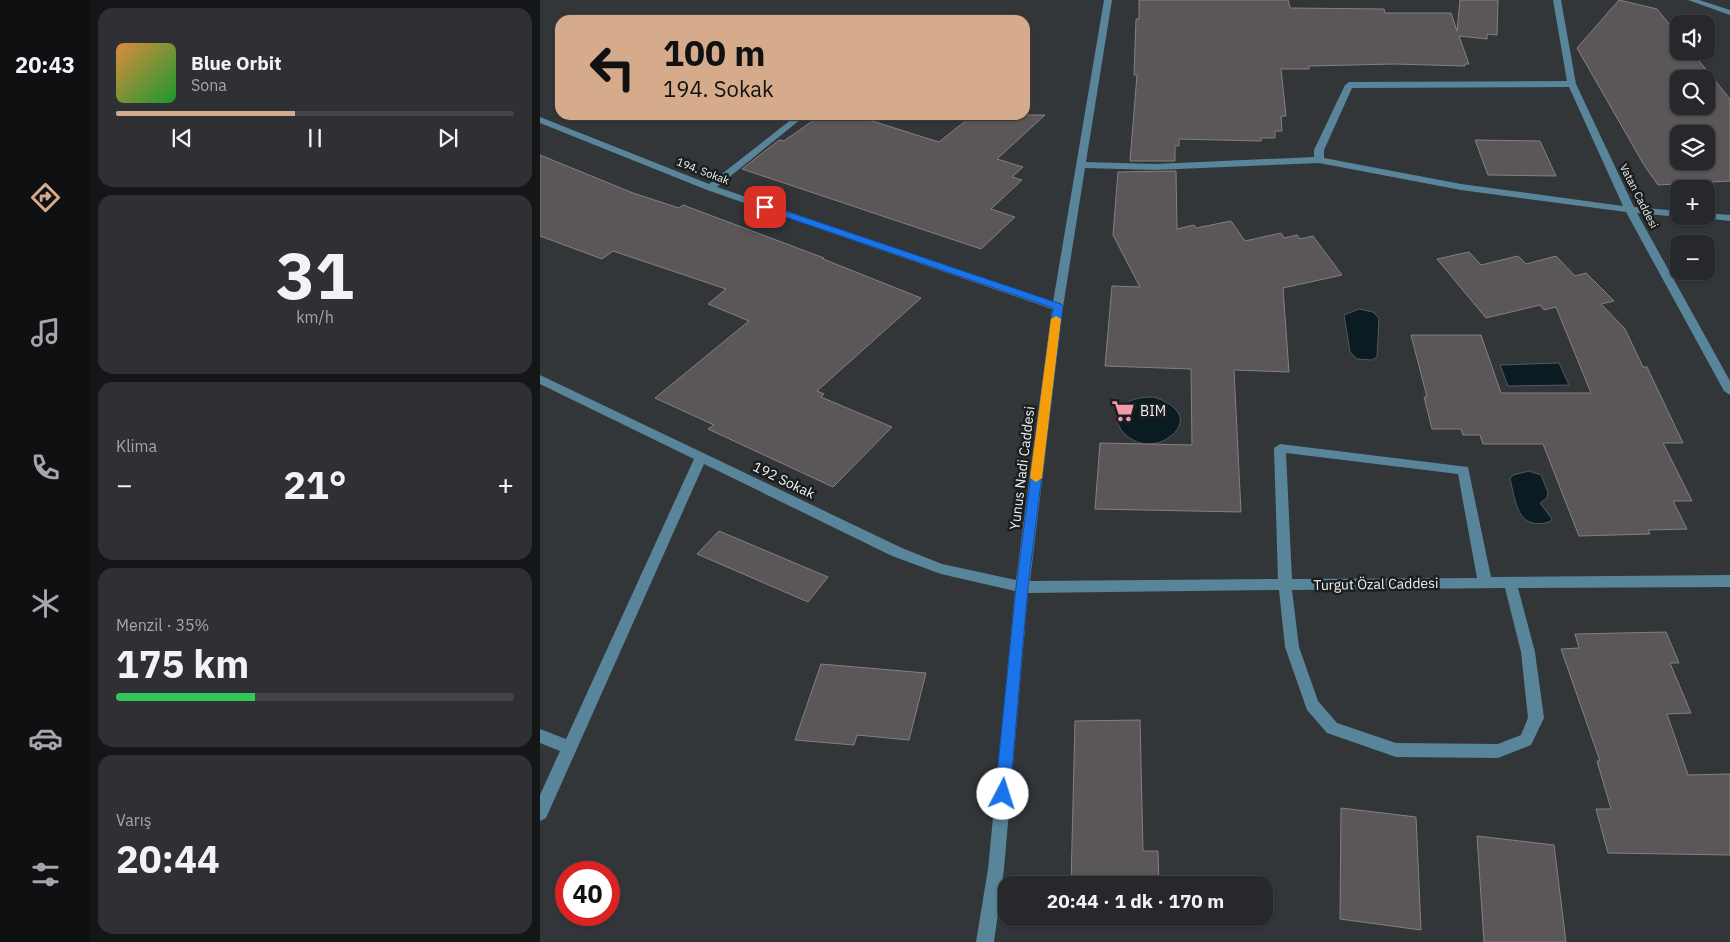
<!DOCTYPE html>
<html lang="tr">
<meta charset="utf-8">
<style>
body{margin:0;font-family:"IBM Plex Sans",sans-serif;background:#2e3033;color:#f1f3f6;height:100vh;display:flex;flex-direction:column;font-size:19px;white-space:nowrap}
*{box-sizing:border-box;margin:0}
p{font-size:16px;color:#a4a6a9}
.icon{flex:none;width:28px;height:28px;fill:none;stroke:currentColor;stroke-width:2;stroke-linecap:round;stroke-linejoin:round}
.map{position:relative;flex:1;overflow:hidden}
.side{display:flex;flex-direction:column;gap:8px;padding:8px;background:#151618;width:450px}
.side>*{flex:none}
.top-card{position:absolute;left:15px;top:15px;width:475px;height:105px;border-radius:15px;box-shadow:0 1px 4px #0004,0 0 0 1px #424447;background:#d6ab8b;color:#111;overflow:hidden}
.buttons{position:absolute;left:1130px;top:15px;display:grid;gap:10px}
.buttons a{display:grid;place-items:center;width:45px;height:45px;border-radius:10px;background:#26282b;box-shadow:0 1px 4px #0004,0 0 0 1px #424447;font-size:25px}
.speed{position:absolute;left:15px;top:861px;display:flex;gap:10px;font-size:25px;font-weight:700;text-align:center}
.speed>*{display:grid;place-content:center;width:65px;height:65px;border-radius:50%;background:#26282b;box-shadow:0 1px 4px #0004,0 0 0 1px #424447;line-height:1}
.speed .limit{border:8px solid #d22;background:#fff;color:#111}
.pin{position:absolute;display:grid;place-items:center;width:42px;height:42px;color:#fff;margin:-21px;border-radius:10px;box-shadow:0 2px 8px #0006}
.me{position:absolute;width:55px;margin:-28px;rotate:5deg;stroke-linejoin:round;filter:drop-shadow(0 0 4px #0008)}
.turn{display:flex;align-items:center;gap:18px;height:105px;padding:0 25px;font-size:22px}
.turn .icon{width:65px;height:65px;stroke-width:2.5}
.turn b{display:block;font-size:35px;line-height:42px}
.big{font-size:38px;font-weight:700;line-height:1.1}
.side .widget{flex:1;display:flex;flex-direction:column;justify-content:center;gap:8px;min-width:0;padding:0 18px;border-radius:15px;background:#2e3033}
.side .dial{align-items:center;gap:0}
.dial b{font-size:65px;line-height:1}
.song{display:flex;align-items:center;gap:15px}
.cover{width:60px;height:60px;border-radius:8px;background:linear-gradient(135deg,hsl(30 70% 55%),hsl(130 70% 35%))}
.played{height:5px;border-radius:2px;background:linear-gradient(90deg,#d6ab8b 45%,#424447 45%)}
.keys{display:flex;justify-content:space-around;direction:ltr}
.heat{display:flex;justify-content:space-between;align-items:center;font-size:28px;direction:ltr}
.charge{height:8px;border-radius:4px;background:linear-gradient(90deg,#34c759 35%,#424447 0)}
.trip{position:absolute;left:458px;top:876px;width:275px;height:50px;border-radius:15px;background:#26282b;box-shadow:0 1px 4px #0004,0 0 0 1px #424447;font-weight:700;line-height:50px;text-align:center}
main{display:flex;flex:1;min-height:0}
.tab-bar{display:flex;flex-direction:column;width:90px;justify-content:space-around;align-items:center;background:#0f1011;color:#a4a6a9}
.tab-bar .icon{width:35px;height:35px}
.tab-bar .on{color:#d6ab8b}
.tab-bar b{font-size:22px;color:#f1f3f6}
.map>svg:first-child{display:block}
.water{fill:#0b1b22;stroke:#4f5b60}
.building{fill:#5b5657;stroke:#868080;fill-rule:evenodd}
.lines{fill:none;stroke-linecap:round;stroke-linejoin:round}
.minor{fill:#588599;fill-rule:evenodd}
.route{fill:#1a73e8;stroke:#114b97}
.slow{fill:#f59e0b}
.labels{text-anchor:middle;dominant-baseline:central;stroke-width:5;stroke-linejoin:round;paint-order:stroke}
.far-street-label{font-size:11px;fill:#edf0f1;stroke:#1b1e1f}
.poi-label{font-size:14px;fill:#edf0f1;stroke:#1b1e1f;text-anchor:start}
.street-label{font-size:14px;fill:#edf0f1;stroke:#1b1e1f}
</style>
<main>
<nav class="tab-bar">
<b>20:43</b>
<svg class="icon on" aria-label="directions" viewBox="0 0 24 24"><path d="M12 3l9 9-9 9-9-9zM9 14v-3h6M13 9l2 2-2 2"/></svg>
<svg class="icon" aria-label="music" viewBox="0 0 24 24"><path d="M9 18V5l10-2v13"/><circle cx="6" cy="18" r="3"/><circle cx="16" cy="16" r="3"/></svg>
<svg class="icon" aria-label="phone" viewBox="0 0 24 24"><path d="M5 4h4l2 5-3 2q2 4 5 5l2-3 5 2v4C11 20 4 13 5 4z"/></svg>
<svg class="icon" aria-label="climate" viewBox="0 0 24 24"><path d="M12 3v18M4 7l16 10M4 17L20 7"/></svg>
<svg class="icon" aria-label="car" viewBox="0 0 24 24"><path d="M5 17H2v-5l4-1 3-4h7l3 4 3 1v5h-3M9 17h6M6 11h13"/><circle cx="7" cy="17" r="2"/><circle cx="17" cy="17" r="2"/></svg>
<svg class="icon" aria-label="filters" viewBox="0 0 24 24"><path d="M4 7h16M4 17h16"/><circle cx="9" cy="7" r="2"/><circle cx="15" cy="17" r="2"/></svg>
</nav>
<section class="side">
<div class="widget">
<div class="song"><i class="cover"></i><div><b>Blue Orbit</b><p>Sona</p></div></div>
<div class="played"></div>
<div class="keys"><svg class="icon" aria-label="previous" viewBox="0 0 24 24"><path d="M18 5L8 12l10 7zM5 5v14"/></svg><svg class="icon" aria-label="pause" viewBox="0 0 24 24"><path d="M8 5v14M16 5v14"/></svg><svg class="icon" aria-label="next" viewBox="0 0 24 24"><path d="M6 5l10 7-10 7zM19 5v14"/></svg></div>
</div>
<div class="widget dial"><b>31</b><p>km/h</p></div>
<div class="widget"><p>Klima</p>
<div class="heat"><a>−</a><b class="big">21°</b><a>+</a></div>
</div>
<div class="widget"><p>Menzil · 35%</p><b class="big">175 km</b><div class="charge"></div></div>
<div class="widget"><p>Varış</p><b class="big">20:44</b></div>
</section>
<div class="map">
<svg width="1190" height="942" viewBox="0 0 1190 942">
<rect width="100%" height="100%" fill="#323639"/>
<path class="water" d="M819 309 833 312 839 318 837 357 832 360 817 359 810 352 804 315Z
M1019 363 1029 385 968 386 960 365Z
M613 397C632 402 653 418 631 436 591 467 542 398 613 397Z
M989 471 1001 475 1008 492 1007 498 1000 503 1012 519 1009 522C977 531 976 502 970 479L973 475Z"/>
<path class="building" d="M599 0H748L750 8 844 9 845 13H911L917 31 920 0H958L957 35 947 34V39L919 36 929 64H925V66L854 64 769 66V69H741L746 116H741L742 131H735V138H721V141L639 139V146H635V161H590L597 75H594L596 19H599Z
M1079 0 1117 9 1139 36V51H1151L1190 99V181L1118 185 1104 165 1037 48ZM1139 79H1166V106H1139ZM1139 134H1166V161H1139Z
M281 115H313L399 142 433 115H505L457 159 483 167 472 177 482 180 451 209 475 217 441 249 202 169 239 140 244 141Z
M935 140 1000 141 1016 176 948 175Z
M0 155 93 193 139 208 143 205 284 258 283 259 381 298 277 391 284 394 281 397 352 427 293 487 168 429 174 425 115 398 209 321 168 304 186 289 73 251 62 259 0 236Z
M636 171 637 229 654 225 656 228 691 221 705 241 741 233 744 238 757 235 760 239 773 236 802 275 743 288 749 372 694 370 701 512 555 509 560 443 652 445 651 369 565 366 572 286 600 287 573 235 578 172Z
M929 252 941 265 978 256 986 264 1016 256 1035 276 1046 273 1074 301 1061 304 1085 329 1103 367H1107L1143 443H1123L1152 501H1133L1147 529 1108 530 1110 534 1039 536 1003 444H943L940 435H923L921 429H892L884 397H887L871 335H941L961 393H1051L1016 307 1004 310 1000 305 946 318 897 259Z
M179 531 288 577 268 602 157 554Z
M1126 632 1139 663H1130L1151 713 1127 714 1148 775 1190 774V855L1068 853 1056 809H1071L1057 761H1060L1021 649 1039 648 1035 634Z
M281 664 386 673 369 740 317 735 314 745 255 740Z
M600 720 603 851H618L619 884 531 885 535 721Z
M801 808 876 817 881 930 800 919Z
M937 836 1014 845 1026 942H944Z"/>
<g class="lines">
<path class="minor" d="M564 0H572L546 162 615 164 774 157V150L805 85 809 82 1027 81 1013 0H1021L1036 84 1094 207 1139 211V216H1142L1139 217 1097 213 1190 381V395L1184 391 1086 212 921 190 779 163 615 170 545 168 523 307 490 581 738 579 734 448 740 444 928 467 951 577 1190 575V587L978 588 995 652 1004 718 991 745 958 758 856 757 787 733 767 710 745 647 739 590 488 593 464 869 454 942H436L448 869 475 591 401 574 352 556 164 464 6 818 0 821V795L20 751 0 743V729L26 739 154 459 0 384V375L362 548 402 564 476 580 512 309 167 190 0 123V117L169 184 257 115H266L177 187 513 302ZM1029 87 1083 206 921 184 784 158V150L812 88ZM746 453 918 474 937 578 752 579ZM965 588 981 652 988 718 981 735 958 744 856 743 797 723 778 701 759 647 752 590Z
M1148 0H1159L1190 10V15Z
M1166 213 1190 215V221L1163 218 1161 216H1166Z"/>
</g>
<path class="route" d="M225 204 521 304 523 307 488 587 470 794 468 798 463 800 458 798 455 794 476 587 513 308 222 209 221 207Z"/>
<path class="slow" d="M516 316 521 319 502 478 496 482 490 478 511 319Z"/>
<defs>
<symbol id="supermarket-bare" viewBox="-9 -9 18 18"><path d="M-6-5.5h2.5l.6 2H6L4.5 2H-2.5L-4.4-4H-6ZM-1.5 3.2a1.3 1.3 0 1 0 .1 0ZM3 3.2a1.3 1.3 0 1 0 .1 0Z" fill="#f39aaa" stroke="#1b1e1f" stroke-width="2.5" paint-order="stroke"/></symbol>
</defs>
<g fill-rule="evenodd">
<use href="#supermarket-bare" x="567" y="395" width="32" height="32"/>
</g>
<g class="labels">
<g class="far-street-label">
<text transform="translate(163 171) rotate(21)">194. Sokak</text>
<text transform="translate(1099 196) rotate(63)">Vatan Caddesi</text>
</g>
<g class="poi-label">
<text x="600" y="411">BIM</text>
</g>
<g class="street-label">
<text transform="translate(482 468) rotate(-83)">Yunus Nadi Caddesi</text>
<text transform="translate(244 480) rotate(26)">192 Sokak</text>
<text transform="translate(836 584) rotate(-1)">Turgut Özal Caddesi</text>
</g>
</g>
</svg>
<div class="buttons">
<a><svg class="icon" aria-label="sound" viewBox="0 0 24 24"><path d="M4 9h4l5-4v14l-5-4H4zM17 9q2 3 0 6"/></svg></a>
<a><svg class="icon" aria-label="search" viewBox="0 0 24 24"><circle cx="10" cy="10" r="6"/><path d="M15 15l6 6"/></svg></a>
<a><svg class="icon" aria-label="layers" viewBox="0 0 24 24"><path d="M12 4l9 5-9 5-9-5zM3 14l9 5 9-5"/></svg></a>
<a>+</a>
<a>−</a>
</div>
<div class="speed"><div class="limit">40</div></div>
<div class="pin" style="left:225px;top:207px;background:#d93025"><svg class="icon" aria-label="arrive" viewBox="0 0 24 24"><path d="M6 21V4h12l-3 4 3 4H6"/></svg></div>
<svg class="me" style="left:463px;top:794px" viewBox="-20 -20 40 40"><circle r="19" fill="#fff"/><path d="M0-13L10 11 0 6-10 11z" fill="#1a73e8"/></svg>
<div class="trip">20:44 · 1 dk · 170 m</div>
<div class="top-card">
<div class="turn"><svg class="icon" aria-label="left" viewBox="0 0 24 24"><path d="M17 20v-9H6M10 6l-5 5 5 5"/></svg><div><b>100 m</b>194. Sokak</div></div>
</div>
</div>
</main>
